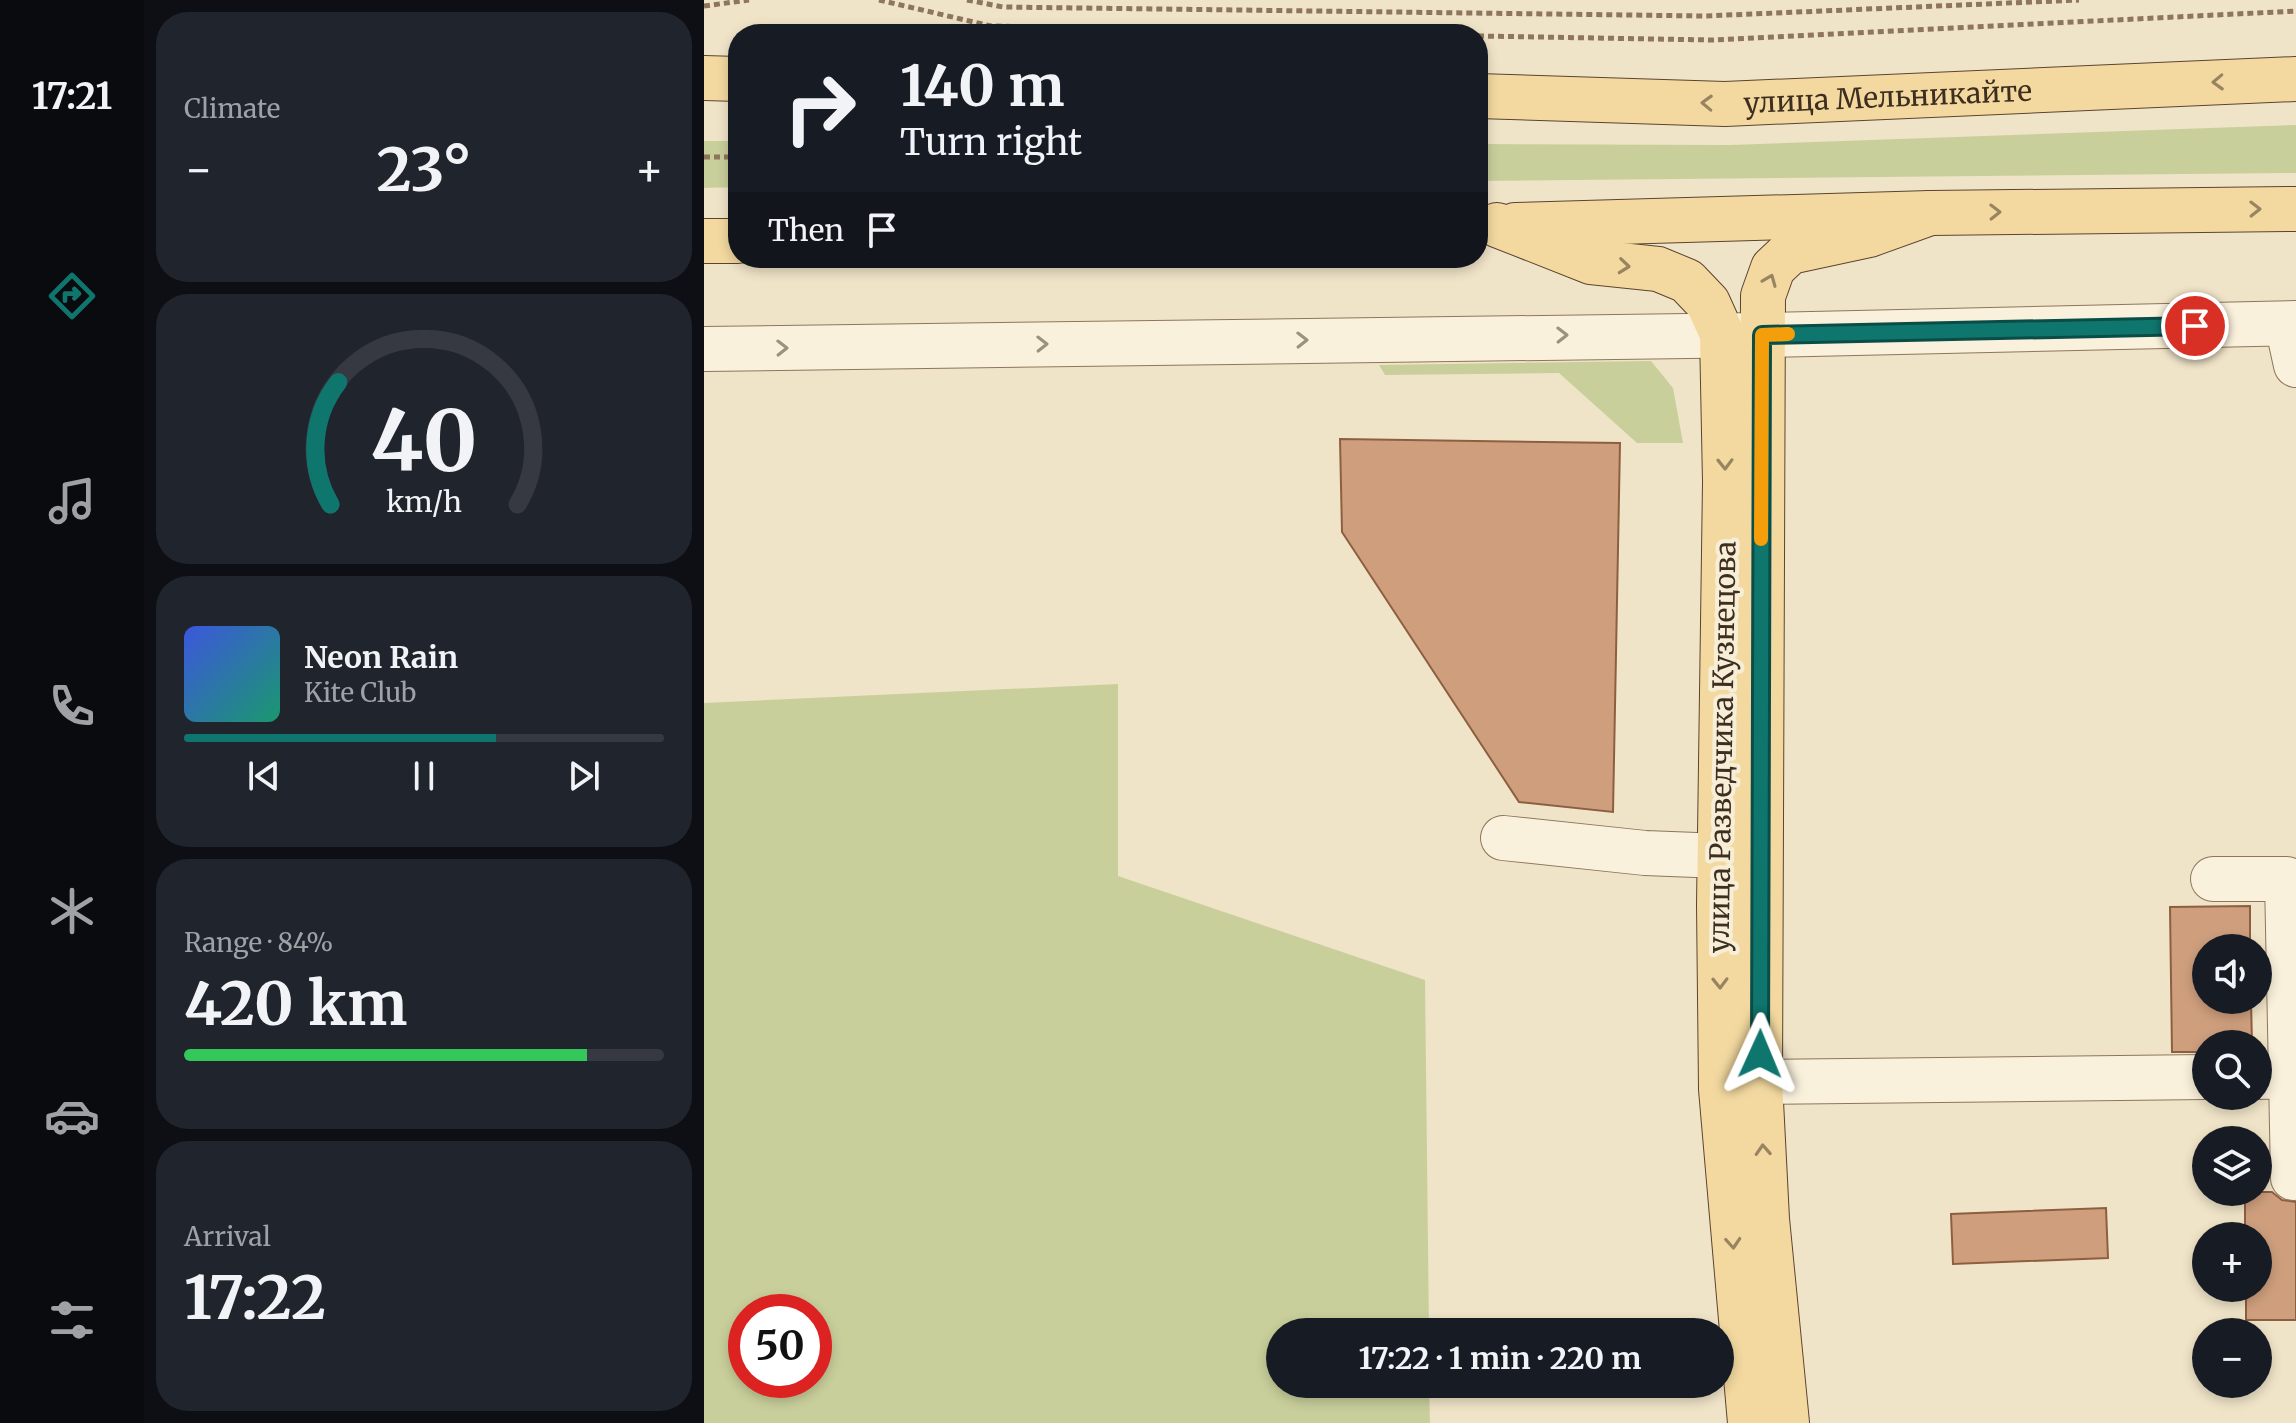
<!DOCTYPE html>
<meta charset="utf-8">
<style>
body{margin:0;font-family:Merriweather,serif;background:#20242c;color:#f1f3f6;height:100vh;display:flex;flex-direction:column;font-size:30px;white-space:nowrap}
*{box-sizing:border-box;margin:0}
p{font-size:26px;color:#9ea1a6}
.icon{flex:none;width:44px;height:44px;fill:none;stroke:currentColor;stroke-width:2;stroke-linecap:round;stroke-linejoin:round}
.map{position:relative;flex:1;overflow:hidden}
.panel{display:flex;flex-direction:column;gap:12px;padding:12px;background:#0d0f14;width:560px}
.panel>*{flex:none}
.banner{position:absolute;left:24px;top:24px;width:760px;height:244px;border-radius:32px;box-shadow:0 4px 12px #0003;background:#171b24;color:#f1f3f6;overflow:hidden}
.controls{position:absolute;left:1488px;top:934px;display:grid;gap:16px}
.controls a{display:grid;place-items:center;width:80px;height:80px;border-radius:50%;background:#171b24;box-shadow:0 4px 12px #0003;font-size:40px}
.speed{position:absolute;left:24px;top:1294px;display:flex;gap:16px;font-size:40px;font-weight:700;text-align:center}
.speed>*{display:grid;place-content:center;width:104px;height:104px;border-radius:50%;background:#171b24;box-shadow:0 4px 12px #0003;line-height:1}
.speed .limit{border:12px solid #d22;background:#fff;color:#111}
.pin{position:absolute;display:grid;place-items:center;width:68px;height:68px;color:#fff;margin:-34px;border:4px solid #fff;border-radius:50%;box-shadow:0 2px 8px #0007}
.me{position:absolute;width:88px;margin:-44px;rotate:1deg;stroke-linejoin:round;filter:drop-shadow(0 0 6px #0008)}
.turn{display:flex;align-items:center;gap:28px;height:168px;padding:0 40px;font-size:36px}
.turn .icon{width:104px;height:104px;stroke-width:2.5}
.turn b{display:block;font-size:56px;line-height:68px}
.then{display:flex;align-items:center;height:76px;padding:0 40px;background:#0003;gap:16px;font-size:30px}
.big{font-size:60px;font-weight:700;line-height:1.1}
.panel .tile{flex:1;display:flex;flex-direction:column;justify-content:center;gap:12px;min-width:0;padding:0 28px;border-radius:32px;background:#20242c}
.panel .dial{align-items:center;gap:0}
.dial svg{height:208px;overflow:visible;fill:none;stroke:#363941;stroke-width:7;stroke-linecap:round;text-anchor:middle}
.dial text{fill:#f1f3f6;stroke:none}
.song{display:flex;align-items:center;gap:24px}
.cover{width:96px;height:96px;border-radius:12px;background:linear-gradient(135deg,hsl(230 70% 55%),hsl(160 70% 35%))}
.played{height:8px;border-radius:4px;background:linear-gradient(90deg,#0f766e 65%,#363941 65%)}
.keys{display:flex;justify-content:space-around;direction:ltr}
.heat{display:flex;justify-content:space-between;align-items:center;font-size:44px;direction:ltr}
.charge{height:12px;border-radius:6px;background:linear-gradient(90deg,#34c759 84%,#363941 0)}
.trip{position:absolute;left:562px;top:1318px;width:468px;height:80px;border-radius:40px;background:#171b24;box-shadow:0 4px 12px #0003;font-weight:700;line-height:80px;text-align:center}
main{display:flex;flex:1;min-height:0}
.tab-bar{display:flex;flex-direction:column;width:144px;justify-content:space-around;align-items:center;background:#090b0e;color:#9ea1a6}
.tab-bar .icon{width:56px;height:56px}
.tab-bar .selected{color:#0f766e}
.tab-bar b{font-size:36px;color:#f1f3f6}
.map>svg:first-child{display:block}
.green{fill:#c9cf9b;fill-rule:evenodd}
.building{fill:#cf9f7d;stroke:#8d5f41;stroke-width:2}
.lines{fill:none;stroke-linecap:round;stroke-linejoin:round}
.minor-casing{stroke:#8d765c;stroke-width:46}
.major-casing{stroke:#5b4430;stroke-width:46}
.path{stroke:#8d765c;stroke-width:5;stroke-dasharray:6 4;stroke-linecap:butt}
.minor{stroke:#faf1dc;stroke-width:44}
.major{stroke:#f3d9a0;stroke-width:44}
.oneway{stroke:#988460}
.oneway2{stroke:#9c907e}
.route-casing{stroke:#0a4d48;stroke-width:20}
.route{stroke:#0f766e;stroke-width:14}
.slow{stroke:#f59e0b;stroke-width:14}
.labels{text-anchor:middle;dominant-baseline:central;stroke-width:8;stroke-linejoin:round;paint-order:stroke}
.street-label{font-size:28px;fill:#3d2e20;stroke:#f7eed8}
</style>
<main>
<nav class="tab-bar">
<b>17:21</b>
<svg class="icon selected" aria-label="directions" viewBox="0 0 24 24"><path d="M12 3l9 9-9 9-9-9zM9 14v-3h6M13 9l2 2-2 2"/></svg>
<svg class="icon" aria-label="music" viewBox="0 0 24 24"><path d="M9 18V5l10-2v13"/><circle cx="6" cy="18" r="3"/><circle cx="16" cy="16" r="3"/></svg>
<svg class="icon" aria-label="phone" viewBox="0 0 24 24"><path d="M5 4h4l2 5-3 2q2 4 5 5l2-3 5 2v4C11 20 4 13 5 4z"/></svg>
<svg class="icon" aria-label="climate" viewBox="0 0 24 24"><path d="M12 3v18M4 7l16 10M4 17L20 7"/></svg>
<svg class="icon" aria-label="car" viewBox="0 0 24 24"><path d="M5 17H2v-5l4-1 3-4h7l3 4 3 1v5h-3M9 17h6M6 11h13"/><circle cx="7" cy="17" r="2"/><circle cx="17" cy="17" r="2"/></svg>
<svg class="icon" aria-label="filters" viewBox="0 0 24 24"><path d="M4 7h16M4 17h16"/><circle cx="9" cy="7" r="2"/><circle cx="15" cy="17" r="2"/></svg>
</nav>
<section class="panel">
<div class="tile"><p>Climate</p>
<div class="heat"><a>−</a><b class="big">23°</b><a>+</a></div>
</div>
<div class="tile dial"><svg viewBox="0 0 100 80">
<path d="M14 69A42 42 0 1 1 86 69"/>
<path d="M14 69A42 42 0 0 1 17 22" stroke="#0f766e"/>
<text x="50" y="56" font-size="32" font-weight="700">40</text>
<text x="50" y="72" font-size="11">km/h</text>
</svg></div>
<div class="tile">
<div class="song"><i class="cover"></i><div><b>Neon Rain</b><p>Kite Club</p></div></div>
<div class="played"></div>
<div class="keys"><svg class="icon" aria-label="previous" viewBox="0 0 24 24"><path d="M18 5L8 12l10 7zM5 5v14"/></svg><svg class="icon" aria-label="pause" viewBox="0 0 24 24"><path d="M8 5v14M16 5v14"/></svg><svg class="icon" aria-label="next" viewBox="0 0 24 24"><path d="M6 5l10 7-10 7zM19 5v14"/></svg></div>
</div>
<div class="tile"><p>Range · 84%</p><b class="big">420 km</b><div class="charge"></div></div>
<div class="tile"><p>Arrival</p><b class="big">17:22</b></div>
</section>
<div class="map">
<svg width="1592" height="1423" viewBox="0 0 1592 1423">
<rect width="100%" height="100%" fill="#f0e4c8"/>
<path class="green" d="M1592 125V173L774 181V144L1026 145Z
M0 141H34V187L0 188Z
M947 361 969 388 979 443H933L855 373 681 375 675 365Z
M414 684V876L721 980 725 1332H576V1384H725L726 1423H0V703ZM42 1312H110V1380H42Z"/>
<path class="building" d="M636 439 916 443 909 812 815 802 638 532Z
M1546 906V948H1502V1000H1547L1548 1044H1502V1052H1468L1466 907Z
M1568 1192 1578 1200 1592 1202V1320H1542V1288H1554V1236H1541V1192Z
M1402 1208 1404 1258 1249 1264 1247 1214Z"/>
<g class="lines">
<defs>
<path id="minor" d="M1583 324 1592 365
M0 349 1058 335 1592 323
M799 838 941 853 1018 856
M1509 879H1583L1587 1076 1554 1077
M1587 1076 1589 1178
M1056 1082 1502 1077"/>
<g id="major">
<path d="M0 78 34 79"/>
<path id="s1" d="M774 96 1021 104 1592 79"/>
<path d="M793 225 887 262 954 269 983 281 1004 303 1018 334 1021 482 1015 905 1017 1089 1046 1423"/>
<path d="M811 225 1226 213 1592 209"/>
<path d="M0 241H34"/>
<path d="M1083 1423 1063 1219 1056 1082 1059 296 1069 268 1086 252 1165 235 1226 213"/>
</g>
</defs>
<use href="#minor" class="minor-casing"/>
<use href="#major" class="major-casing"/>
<path class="path" d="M175 0 287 26 696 34
M263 0 299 7 1001 16 1375 0
M0 6 45 0
M287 34V26
M774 36 1009 40 1592 11
M0 157H34"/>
<use href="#minor" class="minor"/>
<use href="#major" class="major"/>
</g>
<defs><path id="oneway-chevron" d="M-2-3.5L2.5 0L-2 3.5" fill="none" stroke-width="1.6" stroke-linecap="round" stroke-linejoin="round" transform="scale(2)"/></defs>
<g class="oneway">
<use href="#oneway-chevron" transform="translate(1514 82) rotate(178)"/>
<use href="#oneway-chevron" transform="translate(1003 103) rotate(-178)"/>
<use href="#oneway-chevron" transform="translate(1551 209) rotate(-1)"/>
<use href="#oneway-chevron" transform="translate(1291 212) rotate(-1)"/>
<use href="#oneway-chevron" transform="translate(920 266) rotate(6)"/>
<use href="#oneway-chevron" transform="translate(1066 280) rotate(-68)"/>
<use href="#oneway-chevron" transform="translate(1021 464) rotate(89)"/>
<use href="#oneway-chevron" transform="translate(1016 983) rotate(89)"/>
<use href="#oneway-chevron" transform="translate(1059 1150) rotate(-93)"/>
<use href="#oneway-chevron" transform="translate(1029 1243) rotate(86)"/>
</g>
<g class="oneway2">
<use href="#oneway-chevron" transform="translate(858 335) rotate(-1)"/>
<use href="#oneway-chevron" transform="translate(598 340) rotate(-1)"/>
<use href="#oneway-chevron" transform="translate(338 344) rotate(-1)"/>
<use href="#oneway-chevron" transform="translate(78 348) rotate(-1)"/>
</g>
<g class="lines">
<defs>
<path id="route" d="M1056 1054 1058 335 1491 326"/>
</defs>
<use href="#route" class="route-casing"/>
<use href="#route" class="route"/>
<path class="slow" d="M1057 539 1058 335 1084 334"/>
</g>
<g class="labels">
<g class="street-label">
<text stroke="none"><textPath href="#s1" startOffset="410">улица Мельникайте</textPath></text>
<text transform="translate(1018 747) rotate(-89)">улица Разведчика Кузнецова</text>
</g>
</g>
</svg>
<div class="controls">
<a><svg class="icon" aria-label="sound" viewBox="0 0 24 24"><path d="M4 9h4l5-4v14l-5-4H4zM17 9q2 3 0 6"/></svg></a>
<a><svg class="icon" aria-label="search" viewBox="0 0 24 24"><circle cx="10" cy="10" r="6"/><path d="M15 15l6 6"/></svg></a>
<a><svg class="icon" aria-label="layers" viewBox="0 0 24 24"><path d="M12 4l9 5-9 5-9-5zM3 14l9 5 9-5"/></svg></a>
<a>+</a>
<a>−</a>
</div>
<div class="speed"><div class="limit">50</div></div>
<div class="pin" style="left:1491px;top:326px;background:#d93025"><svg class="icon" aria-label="arrive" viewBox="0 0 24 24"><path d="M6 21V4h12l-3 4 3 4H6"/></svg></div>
<svg class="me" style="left:1056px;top:1054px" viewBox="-20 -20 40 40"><path d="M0-17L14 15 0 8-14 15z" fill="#0f766e" stroke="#fff" stroke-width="4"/></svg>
<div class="trip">17:22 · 1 min · 220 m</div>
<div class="banner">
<div class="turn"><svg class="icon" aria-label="right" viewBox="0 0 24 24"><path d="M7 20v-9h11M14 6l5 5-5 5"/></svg><div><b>140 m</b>Turn right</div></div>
<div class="then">Then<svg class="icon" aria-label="arrive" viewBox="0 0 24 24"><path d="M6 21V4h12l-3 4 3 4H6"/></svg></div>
</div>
</div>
</main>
